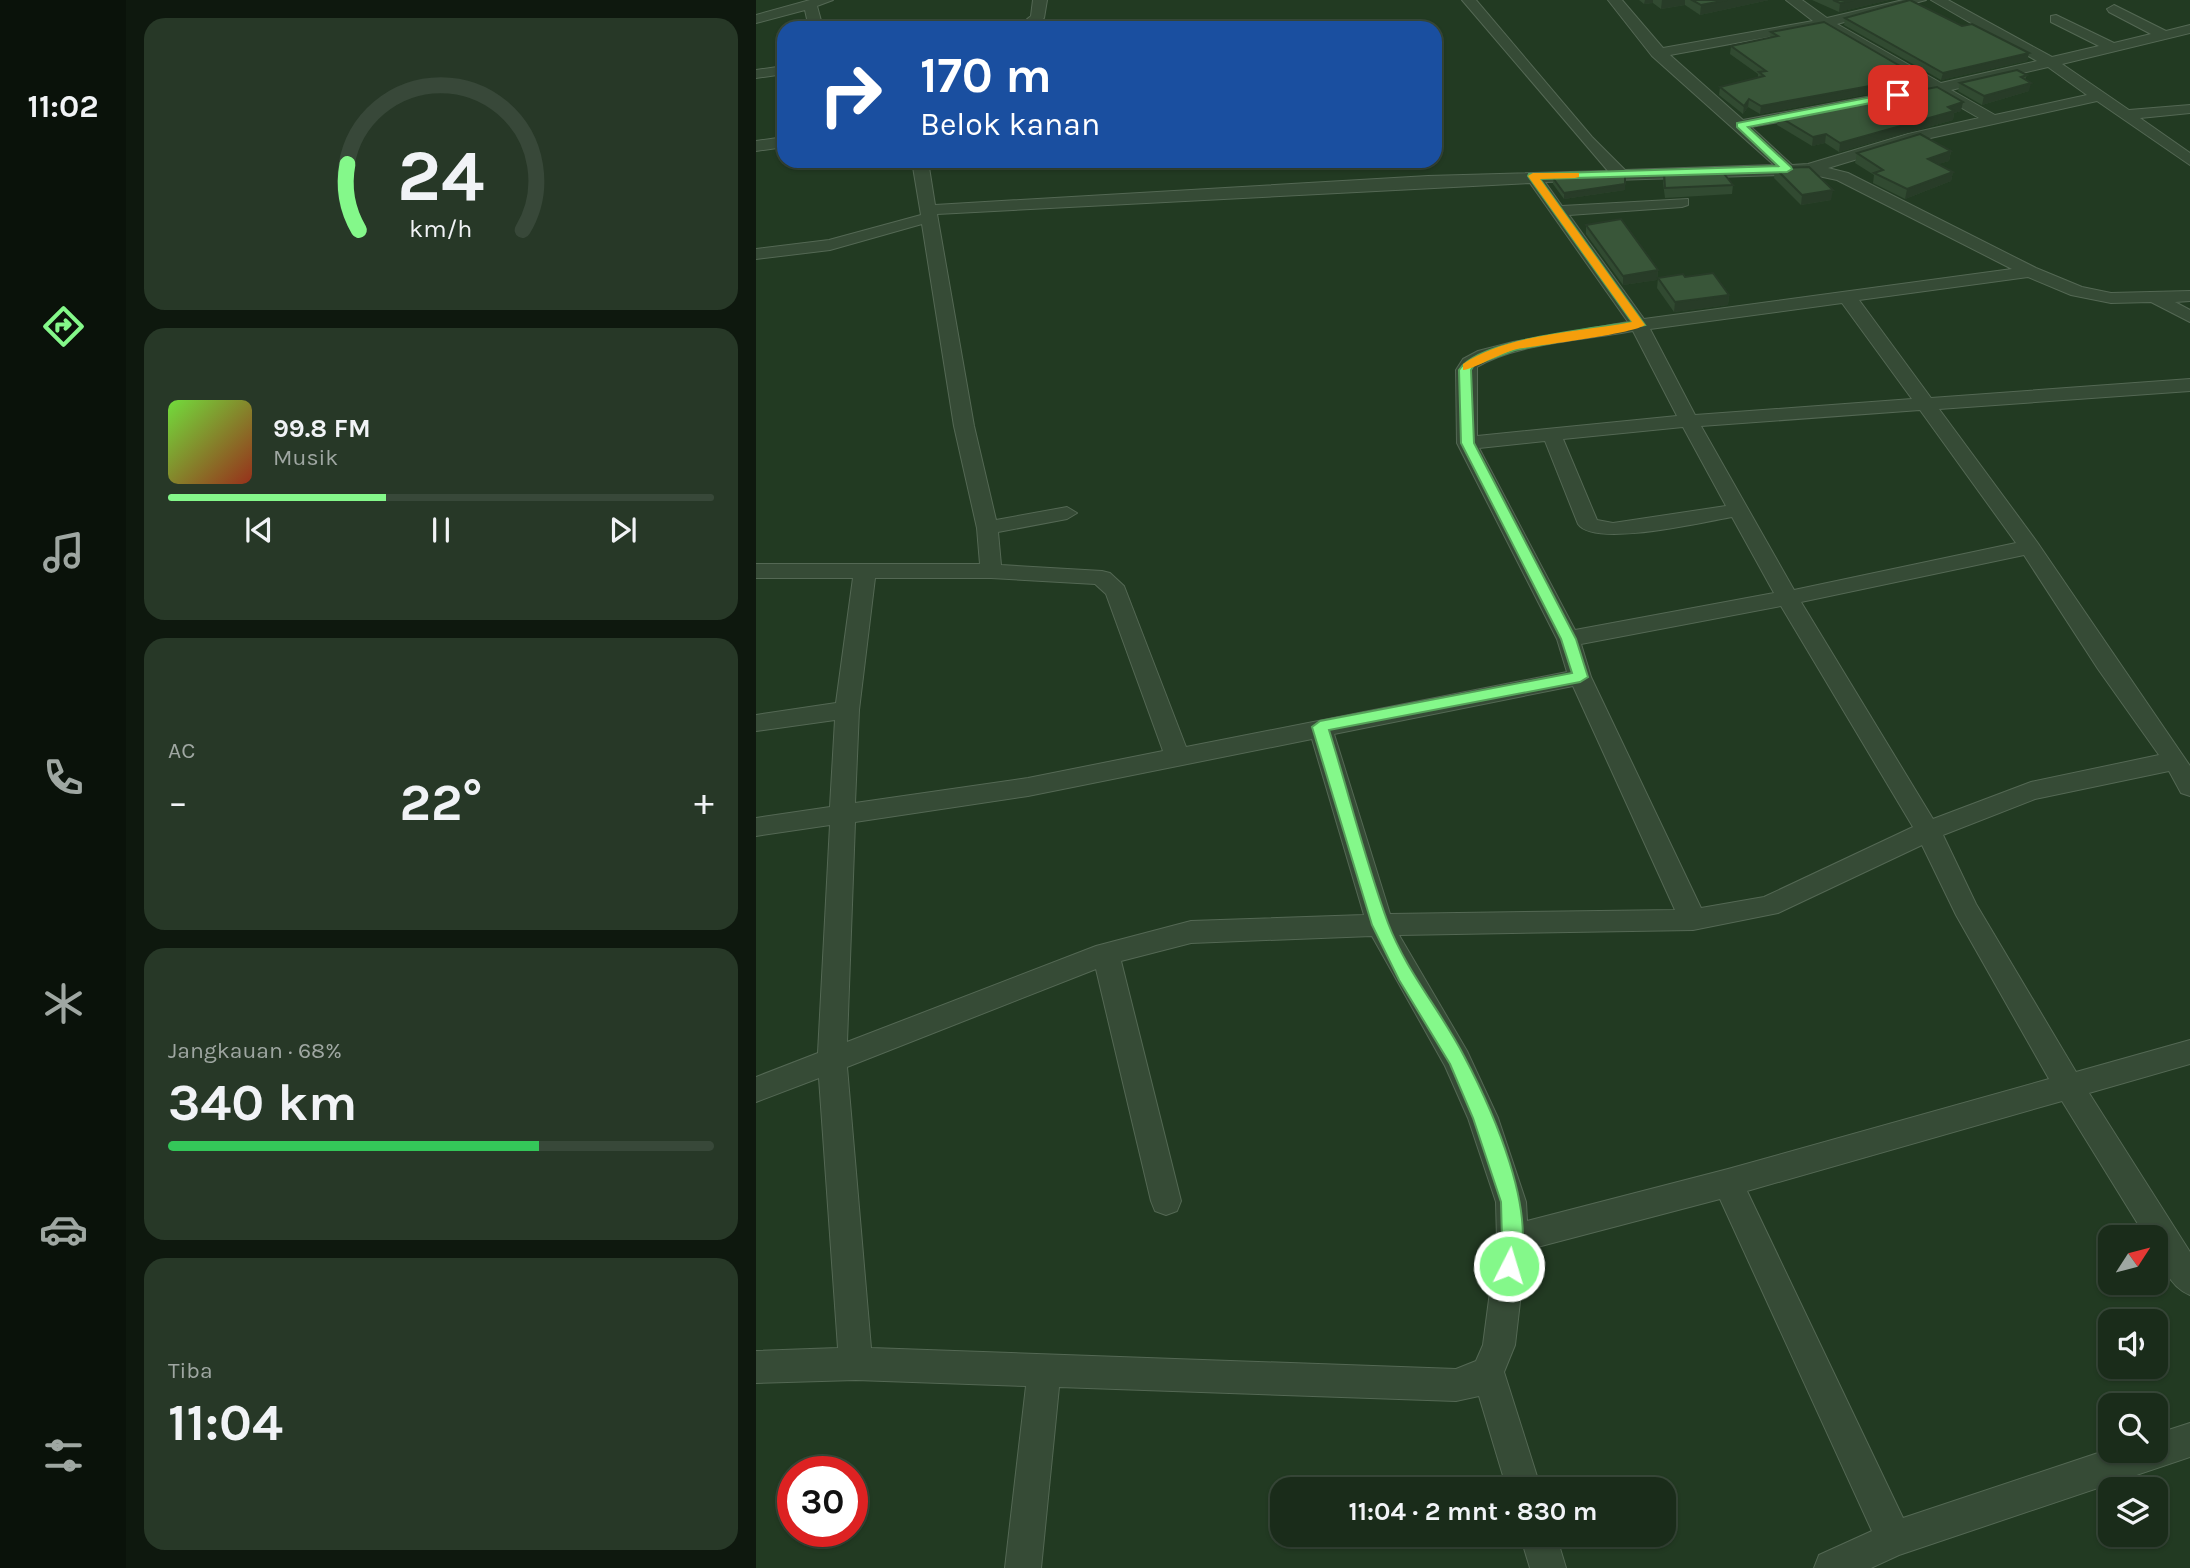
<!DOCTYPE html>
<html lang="id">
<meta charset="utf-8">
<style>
body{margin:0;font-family:Karla,sans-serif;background:#273827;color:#f1f3f6;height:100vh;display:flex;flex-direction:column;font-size:26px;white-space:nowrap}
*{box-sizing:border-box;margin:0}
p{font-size:23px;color:#9fa7a2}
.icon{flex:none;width:38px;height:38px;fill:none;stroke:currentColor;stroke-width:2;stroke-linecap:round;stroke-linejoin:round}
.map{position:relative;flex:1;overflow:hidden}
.drawer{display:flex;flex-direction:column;gap:18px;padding:18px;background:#0e180e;width:630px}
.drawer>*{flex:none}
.hud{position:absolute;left:21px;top:21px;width:665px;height:147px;border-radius:21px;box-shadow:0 2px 5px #0004,0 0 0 2px #384839;background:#1a4fa0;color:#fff;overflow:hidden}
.needle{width:46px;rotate:54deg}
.fabs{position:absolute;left:1342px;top:1225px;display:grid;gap:14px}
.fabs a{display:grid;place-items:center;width:70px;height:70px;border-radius:14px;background:#1a2c1a;box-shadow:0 2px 5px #0004,0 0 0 2px #384839;font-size:35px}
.speed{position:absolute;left:21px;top:1456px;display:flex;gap:14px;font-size:35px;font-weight:700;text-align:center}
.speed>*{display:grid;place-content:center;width:91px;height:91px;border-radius:50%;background:#1a2c1a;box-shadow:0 2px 5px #0004,0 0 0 2px #384839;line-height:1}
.speed .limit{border:10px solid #d22;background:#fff;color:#111}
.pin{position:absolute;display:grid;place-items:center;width:60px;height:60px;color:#fff;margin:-30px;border-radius:14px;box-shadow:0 4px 10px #0006}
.me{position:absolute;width:77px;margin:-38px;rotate:5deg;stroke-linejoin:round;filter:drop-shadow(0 0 5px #0008)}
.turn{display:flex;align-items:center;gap:24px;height:147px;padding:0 28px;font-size:32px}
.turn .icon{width:91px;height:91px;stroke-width:2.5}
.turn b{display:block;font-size:49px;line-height:60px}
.big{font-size:52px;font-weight:700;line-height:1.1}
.drawer .tile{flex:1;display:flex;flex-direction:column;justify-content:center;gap:10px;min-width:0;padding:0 24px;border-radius:21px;background:#273827}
.drawer .dial{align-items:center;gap:0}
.dial svg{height:182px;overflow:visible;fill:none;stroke:#384839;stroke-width:7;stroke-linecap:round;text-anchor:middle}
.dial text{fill:#f1f3f6;stroke:none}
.song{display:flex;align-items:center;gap:21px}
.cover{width:84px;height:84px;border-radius:10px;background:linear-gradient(135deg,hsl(100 70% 55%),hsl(10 70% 35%))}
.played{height:7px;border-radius:4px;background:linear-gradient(90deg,#84f88a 40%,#384839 40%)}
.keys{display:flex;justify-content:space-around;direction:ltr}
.heat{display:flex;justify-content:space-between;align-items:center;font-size:38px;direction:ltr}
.charge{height:10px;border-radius:5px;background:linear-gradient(90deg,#34c759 68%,#384839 0)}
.trip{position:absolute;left:514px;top:1477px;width:406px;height:70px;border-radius:21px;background:#1a2c1a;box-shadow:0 2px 5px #0004,0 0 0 2px #384839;font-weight:700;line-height:70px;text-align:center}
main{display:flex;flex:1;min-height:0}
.menu{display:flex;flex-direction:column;width:126px;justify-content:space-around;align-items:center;background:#0a120a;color:#9fa7a2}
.menu .icon{width:49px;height:49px}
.menu .selected{color:#84f88a}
.menu b{font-size:32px;color:#f1f3f6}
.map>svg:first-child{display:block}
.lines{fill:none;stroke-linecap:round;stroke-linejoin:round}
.minor-casing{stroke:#546854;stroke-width:2}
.minor{fill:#364b36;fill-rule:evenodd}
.wall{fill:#314a31}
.shaded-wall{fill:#283c28}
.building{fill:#395639;stroke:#283c28;stroke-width:2}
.route{fill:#84f88a;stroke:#56a15a;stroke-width:2}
.slow{fill:#f59e0b}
</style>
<main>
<nav class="menu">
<b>11:02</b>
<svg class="icon selected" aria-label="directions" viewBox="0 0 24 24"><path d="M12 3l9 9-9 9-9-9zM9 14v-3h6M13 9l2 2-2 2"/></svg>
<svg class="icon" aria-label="music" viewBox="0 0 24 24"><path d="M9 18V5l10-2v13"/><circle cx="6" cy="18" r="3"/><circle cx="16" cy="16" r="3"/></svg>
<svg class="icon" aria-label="phone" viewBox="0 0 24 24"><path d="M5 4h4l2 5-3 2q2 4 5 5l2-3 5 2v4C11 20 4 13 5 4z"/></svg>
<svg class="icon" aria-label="climate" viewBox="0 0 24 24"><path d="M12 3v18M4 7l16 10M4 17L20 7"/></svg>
<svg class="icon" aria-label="car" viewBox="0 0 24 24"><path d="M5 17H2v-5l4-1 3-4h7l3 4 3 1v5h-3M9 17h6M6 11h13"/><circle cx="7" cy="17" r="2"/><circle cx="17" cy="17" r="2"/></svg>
<svg class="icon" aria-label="filters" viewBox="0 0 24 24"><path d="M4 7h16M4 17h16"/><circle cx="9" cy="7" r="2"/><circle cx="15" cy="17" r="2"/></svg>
</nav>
<section class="drawer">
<div class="tile dial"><svg viewBox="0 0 100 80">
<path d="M14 69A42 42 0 1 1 86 69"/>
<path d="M14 69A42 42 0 0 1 9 40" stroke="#84f88a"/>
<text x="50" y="56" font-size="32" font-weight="700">24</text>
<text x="50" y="72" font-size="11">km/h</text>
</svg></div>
<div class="tile">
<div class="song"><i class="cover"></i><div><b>99.8 FM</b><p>Musik</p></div></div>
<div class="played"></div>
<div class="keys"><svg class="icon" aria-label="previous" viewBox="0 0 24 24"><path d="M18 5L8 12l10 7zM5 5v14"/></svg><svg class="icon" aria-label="pause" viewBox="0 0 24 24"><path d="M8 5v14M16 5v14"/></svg><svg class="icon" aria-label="next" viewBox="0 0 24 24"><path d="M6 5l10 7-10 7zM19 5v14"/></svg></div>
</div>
<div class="tile"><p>AC</p>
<div class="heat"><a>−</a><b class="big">22°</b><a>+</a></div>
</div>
<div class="tile"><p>Jangkauan · 68%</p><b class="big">340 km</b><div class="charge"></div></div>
<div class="tile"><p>Tiba</p><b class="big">11:04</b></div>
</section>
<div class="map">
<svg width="1434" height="1568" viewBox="0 0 1434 1568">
<rect width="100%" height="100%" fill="#223a22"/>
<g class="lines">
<defs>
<path id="minor" d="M54 0H77L61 6 67 28H53L49 10 0 23V15Z
M277 0H291L288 18 276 28H260L275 16Z
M706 0H720L836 137 869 170 1018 165 896 56 852 0H866L907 48 1057 21 1030 0H1046L1071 18 1147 0H1170L1081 24 1185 83 1281 61 1175 0H1192L1296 57 1343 46 1295 22V16L1300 15 1358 43 1395 34 1353 12 1351 9 1358 5 1410 31 1434 25V33L1306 64 1373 110 1434 105V113L1384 118 1434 153V165L1341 101 1161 141 1072 168 1092 173 1280 268 1326 287 1355 293 1434 291V301L1419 302 1434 310V322L1395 302 1355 303 1315 295 1272 277 1103 300 1175 398 1434 379V391L1183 409 1281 542 1434 766V796L1425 793 1413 771 1279 799 1187 835 1220 904 1320 1072 1434 1040V1064L1333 1093 1434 1252V1295C1413 1287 1400 1258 1400 1237H1390L1306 1101 991 1191 1147 1518 1354 1449 1400 1451V1434L1434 1423V1457L1143 1555 1115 1568H1058L1063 1555 1116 1531 964 1199 770 1250 759 1345 748 1372 785 1489H751L723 1396 700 1401 303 1387 285 1568H249L270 1386 100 1380 0 1383V1351L82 1348 63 1078 0 1102V1077L62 1053 74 825 0 836V818L74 807 79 720 0 731V715L80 703 97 578H0V564H224L221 528 198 426 166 224 74 250 0 259V249L73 240 165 215 156 161H172L179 205 672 176 852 171ZM1067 27 1169 86 987 120 914 55ZM1292 67 1331 95 1239 115 1195 90ZM1180 93 1223 118 1152 134 1052 164 1036 165 995 127ZM1053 174 1081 180 1256 269 888 319 813 215 926 207 932 205V199L806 206 789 182ZM774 183 872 322 757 342 722 351 707 359 700 370 701 443 801 639 811 672 430 747 368 586 354 573 346 571 245 565 242 532 311 519 321 513 311 507 240 520 218 426 181 214ZM1086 303 1156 399 939 415 894 329ZM877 331 921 416 721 436V367C762 343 829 340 877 331ZM1164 410 1260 543 1038 590 945 426ZM927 427 970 506 857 523 841 520 807 439ZM789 441 822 524C838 548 947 522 976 517L1018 593 819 630 723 448ZM1268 555 1342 669 1403 755 1275 782 1177 819 1045 602ZM119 578H235L339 584 350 594 407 751 272 778 99 803 103 710ZM1025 606 1157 827 1008 897 945 908 835 677 825 644ZM817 686 919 910 634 914 578 734ZM556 739 608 915 435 921 340 946 91 1042 99 822 272 796ZM1166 845 1200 915 1293 1079 972 1169 771 1221 770 1202 742 1118 711 1051 643 935 937 930 1022 913ZM616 936 689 1066 712 1118 740 1202 741 1239 727 1345 720 1361 700 1369 115 1348 91 1067 340 969 395 1201 399 1211 410 1215 421 1211 425 1201 365 961 435 943Z
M28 66V74L0 78V70Z
M28 137V147L0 151V141Z
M764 1535H800L810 1568H774Z"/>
</defs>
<use href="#minor" class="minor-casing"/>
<use href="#minor" class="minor"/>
</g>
<path class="wall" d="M883 0H1013L944 15 929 5 905 9 897 3 888 4Z
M1056 0H1133L1083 12Z
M1089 18 1206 26 1273 53 1271 61 1185 80 1088 25Z
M1015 32 1163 77 1162 85 1004 114 992 107 987 114 963 95 964 87 1002 78V74L974 54 975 46 1014 38Z
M1271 75 1269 80 1273 91 1226 105 1202 91 1204 83Z
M1205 111 1198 113 1197 120 1083 152 1069 143 1056 146 1021 125 1022 116Z
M1195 151 1193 161 1182 164 1197 172 1195 181 1149 199 1117 183 1118 175 1099 163 1101 153Z
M1019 168 1075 200 1045 205 1018 178Z
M908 173 977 185 976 194 909 198 907 183Z
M797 178 869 190 808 199 797 184Z
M830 225 902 270 901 280 867 285 830 234Z
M929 277 973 295 972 305 918 312 901 288 902 278Z"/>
<path class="shaded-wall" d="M889 0H897V3L888 4Z
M906 0H929V5L905 9Z
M971 0H1013L944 15 945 5Z
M1098 0H1133L1083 12 1084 3Z
M1273 53 1271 61 1185 80 1187 73Z
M1163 77 1162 85 1004 114 1005 106Z
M1275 83 1273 91 1226 105 1228 96Z
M993 99 992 107 987 114 988 106Z
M1207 102 1205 111 1198 113 1197 120 1083 152 1084 143Z
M1070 134 1069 143 1056 146 1057 137Z
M1195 151 1193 161 1170 168 1172 159Z
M1197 172 1195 181 1149 199 1151 189Z
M869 184V190L808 199V193Z
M1077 190 1075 200 1045 205 1046 195Z
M902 270 901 280 867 285V276Z
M973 295 972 305 918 312 919 302Z"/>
<path class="building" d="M936 0H971L945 5Z
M1077 0H1098L1084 3Z
M1154 0 1206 26 1216 24 1273 53 1187 73 1089 18Z
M1068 22 1163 77 1005 106 993 99 988 106 964 87 1008 76 1003 72 1010 71 975 46 1022 36 1015 32Z
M1261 70 1271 75 1265 77 1275 83 1228 96 1204 83Z
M1181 87 1207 102 1192 107 1198 111 1084 143 1070 134 1057 137 1022 116Z
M1164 134 1195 151 1172 159 1197 172 1151 189 1118 173 1127 170 1101 153Z
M1053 167 1077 190 1046 195 1019 168Z
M965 170 977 185 909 188 908 173Z
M869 175V184L808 193 797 178Z
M865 219 902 270 867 276 830 225Z
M957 273 973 295 919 302 902 278 927 274 929 277Z"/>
<path class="route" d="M1142 92 1145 97 992 127 1035 167 1036 169 1031 172 784 179 889 325 759 350 718 365 715 370 718 443 820 639 832 677 824 682 573 730C593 794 609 860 632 923 650 971 685 1011 708 1056 735 1107 785 1216 760 1273L753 1275 746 1273 743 1266 746 1240 745 1202 717 1118 694 1064 643 980 616 925 556 727 564 721 816 673 805 639 705 443 703 370C723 339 837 329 876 322L772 176 773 174 1022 166 981 127V123Z"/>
<path class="slow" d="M823 173V177L819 178 784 179 889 325C876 334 785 345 761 349 747 352 713 371 707 370V364C750 334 824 332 876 322L772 176 777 173Z"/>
</svg>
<div class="fabs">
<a><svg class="needle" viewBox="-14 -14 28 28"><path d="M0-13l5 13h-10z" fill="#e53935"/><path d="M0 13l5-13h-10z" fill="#9fa7a2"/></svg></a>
<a><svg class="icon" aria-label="sound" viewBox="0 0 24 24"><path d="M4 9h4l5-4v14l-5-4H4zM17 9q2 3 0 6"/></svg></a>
<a><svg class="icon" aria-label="search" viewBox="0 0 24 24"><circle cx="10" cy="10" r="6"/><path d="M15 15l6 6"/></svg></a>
<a><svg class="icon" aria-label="layers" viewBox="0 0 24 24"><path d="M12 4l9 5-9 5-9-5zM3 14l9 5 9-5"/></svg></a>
</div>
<div class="speed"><div class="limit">30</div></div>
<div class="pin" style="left:1142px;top:95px;background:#d93025"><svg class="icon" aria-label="arrive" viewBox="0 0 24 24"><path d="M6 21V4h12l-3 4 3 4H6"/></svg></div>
<svg class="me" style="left:753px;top:1266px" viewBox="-20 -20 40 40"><circle r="17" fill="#84f88a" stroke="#fff" stroke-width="3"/><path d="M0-11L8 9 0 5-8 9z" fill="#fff"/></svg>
<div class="trip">11:04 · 2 mnt · 830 m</div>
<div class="hud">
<div class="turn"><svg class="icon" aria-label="right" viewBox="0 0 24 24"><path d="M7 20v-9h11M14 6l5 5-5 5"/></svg><div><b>170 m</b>Belok kanan</div></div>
</div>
</div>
</main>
